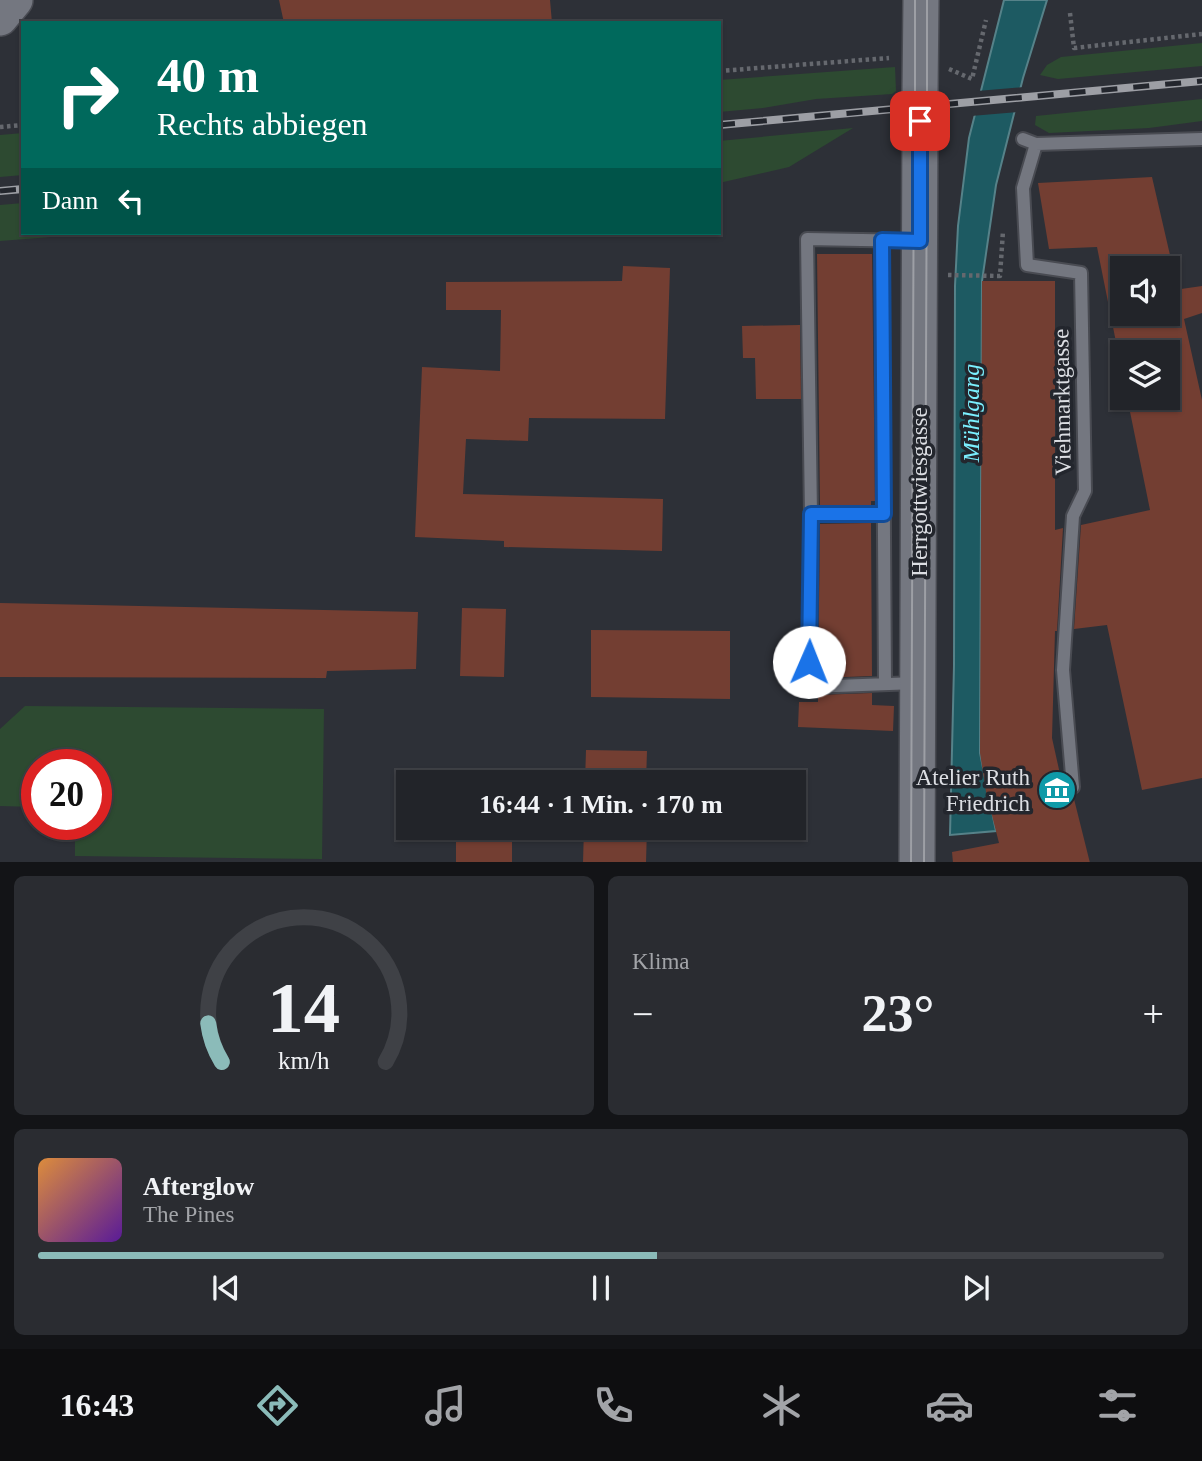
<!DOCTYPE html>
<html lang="de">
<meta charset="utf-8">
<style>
body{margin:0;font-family:Georgia,serif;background:#2a2c31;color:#f1f3f6;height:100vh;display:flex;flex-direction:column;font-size:26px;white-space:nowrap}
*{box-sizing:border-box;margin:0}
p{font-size:23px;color:#a2a4a8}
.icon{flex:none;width:38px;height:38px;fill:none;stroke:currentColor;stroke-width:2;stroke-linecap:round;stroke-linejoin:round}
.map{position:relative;height:862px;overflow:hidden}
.side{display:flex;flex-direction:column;gap:14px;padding:14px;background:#131417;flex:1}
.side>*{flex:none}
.hud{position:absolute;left:21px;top:21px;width:700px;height:214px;border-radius:0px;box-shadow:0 2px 5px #0004,0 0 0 2px #3f4146;background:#00695c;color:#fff;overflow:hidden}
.controls{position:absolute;left:1110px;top:256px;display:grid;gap:14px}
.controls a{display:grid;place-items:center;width:70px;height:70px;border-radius:0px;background:#222429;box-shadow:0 2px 5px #0004,0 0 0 2px #3f4146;font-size:35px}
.speed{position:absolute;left:21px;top:749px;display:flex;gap:14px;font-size:35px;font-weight:700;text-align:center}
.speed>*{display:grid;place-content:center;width:91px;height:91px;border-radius:50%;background:#222429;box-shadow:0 2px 5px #0004,0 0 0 2px #3f4146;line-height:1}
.speed .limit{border:10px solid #d22;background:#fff;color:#111}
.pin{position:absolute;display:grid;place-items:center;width:60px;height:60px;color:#fff;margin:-30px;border-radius:14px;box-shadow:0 4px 10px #0006}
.me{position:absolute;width:77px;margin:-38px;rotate:1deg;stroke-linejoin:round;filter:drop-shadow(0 0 5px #0008)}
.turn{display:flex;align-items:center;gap:24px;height:147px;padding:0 21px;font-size:32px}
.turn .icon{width:91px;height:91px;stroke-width:2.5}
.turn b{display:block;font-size:49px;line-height:60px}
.then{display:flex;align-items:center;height:66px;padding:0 21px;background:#0003;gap:14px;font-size:26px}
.big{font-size:52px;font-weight:700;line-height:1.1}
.side .widget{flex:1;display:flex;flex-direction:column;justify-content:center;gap:10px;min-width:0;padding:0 24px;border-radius:10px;background:#2a2c31}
.side .dial{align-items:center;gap:0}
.dial svg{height:182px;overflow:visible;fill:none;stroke:#3f4146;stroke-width:7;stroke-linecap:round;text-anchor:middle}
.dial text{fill:#f1f3f6;stroke:none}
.song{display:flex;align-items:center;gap:21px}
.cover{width:84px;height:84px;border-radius:10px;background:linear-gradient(135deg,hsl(30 70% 55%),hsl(270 70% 35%))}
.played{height:7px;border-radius:4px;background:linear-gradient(90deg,#8bbbb9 55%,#3f4146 55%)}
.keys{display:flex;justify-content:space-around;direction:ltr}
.heat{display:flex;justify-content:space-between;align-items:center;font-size:38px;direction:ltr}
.side .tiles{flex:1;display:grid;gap:14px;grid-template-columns:1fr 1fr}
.widget:last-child{grid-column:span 2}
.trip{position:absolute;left:396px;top:770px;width:410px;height:70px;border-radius:0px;background:#222429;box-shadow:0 2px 5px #0004,0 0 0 2px #3f4146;font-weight:700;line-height:70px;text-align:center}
.dock{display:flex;height:112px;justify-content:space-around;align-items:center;background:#0e0e10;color:#a2a4a8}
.dock .icon{width:49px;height:49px}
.dock .selected{color:#8bbbb9}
.dock b{font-size:32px;color:#f1f3f6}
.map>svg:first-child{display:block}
.green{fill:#2d4a31}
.water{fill:#1d5a62;stroke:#568289;stroke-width:2}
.pier{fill:#2d3037}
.building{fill:#733e32}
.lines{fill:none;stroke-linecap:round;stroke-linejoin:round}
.lane-casing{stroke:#494b52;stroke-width:16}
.secondary-casing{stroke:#494b52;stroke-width:38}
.path{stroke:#65686e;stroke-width:4.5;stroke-dasharray:3.5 3.5;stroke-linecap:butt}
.lane{stroke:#747780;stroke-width:12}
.secondary{stroke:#747780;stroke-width:35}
.tram{stroke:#9d9fa5;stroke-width:2}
.rail-casing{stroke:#9d9fa5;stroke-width:8}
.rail{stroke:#23262d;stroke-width:5;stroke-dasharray:16;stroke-linecap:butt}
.route-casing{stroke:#114b97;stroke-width:18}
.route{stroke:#1a73e8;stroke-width:12}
.labels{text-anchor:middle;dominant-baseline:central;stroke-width:7;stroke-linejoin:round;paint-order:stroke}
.street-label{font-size:23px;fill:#dcdee3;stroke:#23262d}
.poi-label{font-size:23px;fill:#dcdee3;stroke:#23262d;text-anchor:end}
.water-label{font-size:24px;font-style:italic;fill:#7bf0ff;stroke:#23262d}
</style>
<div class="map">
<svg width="1202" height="863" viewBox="0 0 1202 863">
<rect width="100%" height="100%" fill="#2d3037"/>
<path class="green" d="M1202 43V66L1058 79 1040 75 1047 65 1061 57Z
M895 67 896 91 892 94 816 99 763 108 719 112V80Z
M1202 99V121L1149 128 1049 133 1035 125 1036 116Z
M853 128 789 167 719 183V141Z
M23 133V175L0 177V135Z
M23 203V233H102L0 241V205Z
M25 706 324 709 322 859 75 856V824H96V765H37V807L0 806V729Z"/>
<path class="water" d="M1004 0H1047L1023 78 996 185 982 281 980 753 996 831 950 835 954 666 955 286 958 226 969 138Z"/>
<path class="pier" d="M1024 87 1018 112 971 116 977 91Z"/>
<path class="building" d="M279 0H550L552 23H284Z
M1152 177 1173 268H1122V313H1167V291L1202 286V313L1184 319 1202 400V778L1142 790 1107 625 1074 629 1081 525 1150 510 1127 397H1167V352H1118L1097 247 1049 249 1038 183Z
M817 254H872L875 501H871V505L820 506Z
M623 266 670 268 665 419 529 418 528 441 466 439 463 494 663 499 662 551 504 547V541L415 537 422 367 500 371 501 310H446V282L622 281Z
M982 281H1055V530L1063 528 1057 631H1055L1052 738 1066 801 1074 799 1090 863H953L952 852 999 843 986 792 980 753Z
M800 325 801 399H756L755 358H743L742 326Z
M871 523 872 676 818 678 820 524Z
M0 603 418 612 416 669 327 671 326 678 0 677Z
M462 608 506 609 504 677 460 676Z
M591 630 730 631V699L591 697Z
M872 693V705L894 706 893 731 798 727 799 702H818V695Z
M586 750 647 751 646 782H585Z
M456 828H512V863H456Z
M584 828H647L646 863H583Z"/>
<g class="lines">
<defs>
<path id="lane" d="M1023 139 1036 144 1202 139
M1036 144 1023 188 1027 265 1081 273 1085 491 1073 516 1063 670 1073 787
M882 240 885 684
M916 241 807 239 811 515 809 687 916 683
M811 515 884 514"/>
<path id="secondary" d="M0 18 15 0
M920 92 921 0
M917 863 920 121"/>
</defs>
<use href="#lane" class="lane-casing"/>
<use href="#secondary" class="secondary-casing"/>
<path class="path" d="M1070 13 1074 48 1202 34
M949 69 972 79 986 20
M719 71 889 58
M0 127 23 125
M948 275 1000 276 1003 231"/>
<use href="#lane" class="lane"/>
<use href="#secondary" class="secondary"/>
<path class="tram" d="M915 92V0
M927 93V0
M911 863 914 122
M924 863 927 120"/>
<defs>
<path id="rail" d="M719 125 1202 81
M0 191 23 189"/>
</defs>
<use href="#rail" class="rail-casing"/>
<use href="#rail" class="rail"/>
</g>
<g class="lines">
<defs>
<path id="route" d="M809 662 811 514H884L882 240 920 241V121"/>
</defs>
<use href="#route" class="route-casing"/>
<use href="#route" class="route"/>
</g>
<defs>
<symbol id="museum-disc" viewBox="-11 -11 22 22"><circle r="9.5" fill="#0f9aa8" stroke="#23262d"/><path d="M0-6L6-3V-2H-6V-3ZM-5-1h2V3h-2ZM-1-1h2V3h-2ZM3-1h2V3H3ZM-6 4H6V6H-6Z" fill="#fff"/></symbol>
</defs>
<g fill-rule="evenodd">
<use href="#museum-disc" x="1035" y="768" width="44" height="44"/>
</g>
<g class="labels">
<g class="street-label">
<text transform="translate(1062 402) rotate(-91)">Viehmarktgasse</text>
<text transform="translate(919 492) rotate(-90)">Herrgottwiesgasse</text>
</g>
<g class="poi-label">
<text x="1030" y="777">Atelier Ruth<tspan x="1030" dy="26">Friedrich</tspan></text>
</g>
<g class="water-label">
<text transform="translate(971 413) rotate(-90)">Mühlgang</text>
</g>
</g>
</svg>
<div class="controls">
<a><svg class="icon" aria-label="sound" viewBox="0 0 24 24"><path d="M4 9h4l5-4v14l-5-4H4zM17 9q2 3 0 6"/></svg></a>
<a><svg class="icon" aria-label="layers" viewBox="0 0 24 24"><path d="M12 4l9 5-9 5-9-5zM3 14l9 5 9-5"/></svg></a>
</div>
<div class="speed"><div class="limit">20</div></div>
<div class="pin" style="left:920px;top:121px;background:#d93025"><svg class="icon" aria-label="arrive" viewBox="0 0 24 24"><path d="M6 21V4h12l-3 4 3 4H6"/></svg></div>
<svg class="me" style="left:809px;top:662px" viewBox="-20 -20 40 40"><circle r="19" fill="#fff"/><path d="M0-13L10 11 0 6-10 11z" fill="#1a73e8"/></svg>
<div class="trip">16:44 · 1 Min. · 170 m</div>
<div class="hud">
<div class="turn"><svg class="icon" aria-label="right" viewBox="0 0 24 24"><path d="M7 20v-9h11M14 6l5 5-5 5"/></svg><div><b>40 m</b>Rechts abbiegen</div></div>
<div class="then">Dann<svg class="icon" aria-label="left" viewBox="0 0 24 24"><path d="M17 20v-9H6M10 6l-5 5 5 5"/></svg></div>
</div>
</div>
<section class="side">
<div class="tiles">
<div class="widget dial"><svg viewBox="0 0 100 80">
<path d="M14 69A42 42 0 1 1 86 69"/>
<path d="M14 69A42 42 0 0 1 8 52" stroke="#8bbbb9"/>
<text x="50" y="56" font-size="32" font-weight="700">14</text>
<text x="50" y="72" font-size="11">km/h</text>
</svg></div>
<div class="widget"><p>Klima</p>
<div class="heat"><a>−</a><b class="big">23°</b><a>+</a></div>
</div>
<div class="widget">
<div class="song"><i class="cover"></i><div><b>Afterglow</b><p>The Pines</p></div></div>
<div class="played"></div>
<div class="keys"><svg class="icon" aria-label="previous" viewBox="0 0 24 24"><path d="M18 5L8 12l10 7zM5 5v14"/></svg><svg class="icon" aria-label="pause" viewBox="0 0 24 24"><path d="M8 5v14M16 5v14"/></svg><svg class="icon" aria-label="next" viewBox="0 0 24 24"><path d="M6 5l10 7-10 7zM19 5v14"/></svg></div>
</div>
</div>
</section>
<nav class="dock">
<b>16:43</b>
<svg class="icon selected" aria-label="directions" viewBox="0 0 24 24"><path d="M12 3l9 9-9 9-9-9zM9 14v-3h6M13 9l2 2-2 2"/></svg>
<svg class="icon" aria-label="music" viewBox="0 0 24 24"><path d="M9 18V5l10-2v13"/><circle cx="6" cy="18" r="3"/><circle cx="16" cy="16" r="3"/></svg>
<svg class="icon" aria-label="phone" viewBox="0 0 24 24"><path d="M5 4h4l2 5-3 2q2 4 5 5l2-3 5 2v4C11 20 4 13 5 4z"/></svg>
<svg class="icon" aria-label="climate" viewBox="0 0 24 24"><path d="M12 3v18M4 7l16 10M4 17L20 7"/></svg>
<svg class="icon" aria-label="car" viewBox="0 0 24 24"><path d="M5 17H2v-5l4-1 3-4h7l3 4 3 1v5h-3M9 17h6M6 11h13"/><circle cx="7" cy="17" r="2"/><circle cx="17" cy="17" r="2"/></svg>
<svg class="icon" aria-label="filters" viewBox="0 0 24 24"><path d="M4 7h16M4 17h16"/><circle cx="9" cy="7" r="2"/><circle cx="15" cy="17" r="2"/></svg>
</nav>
